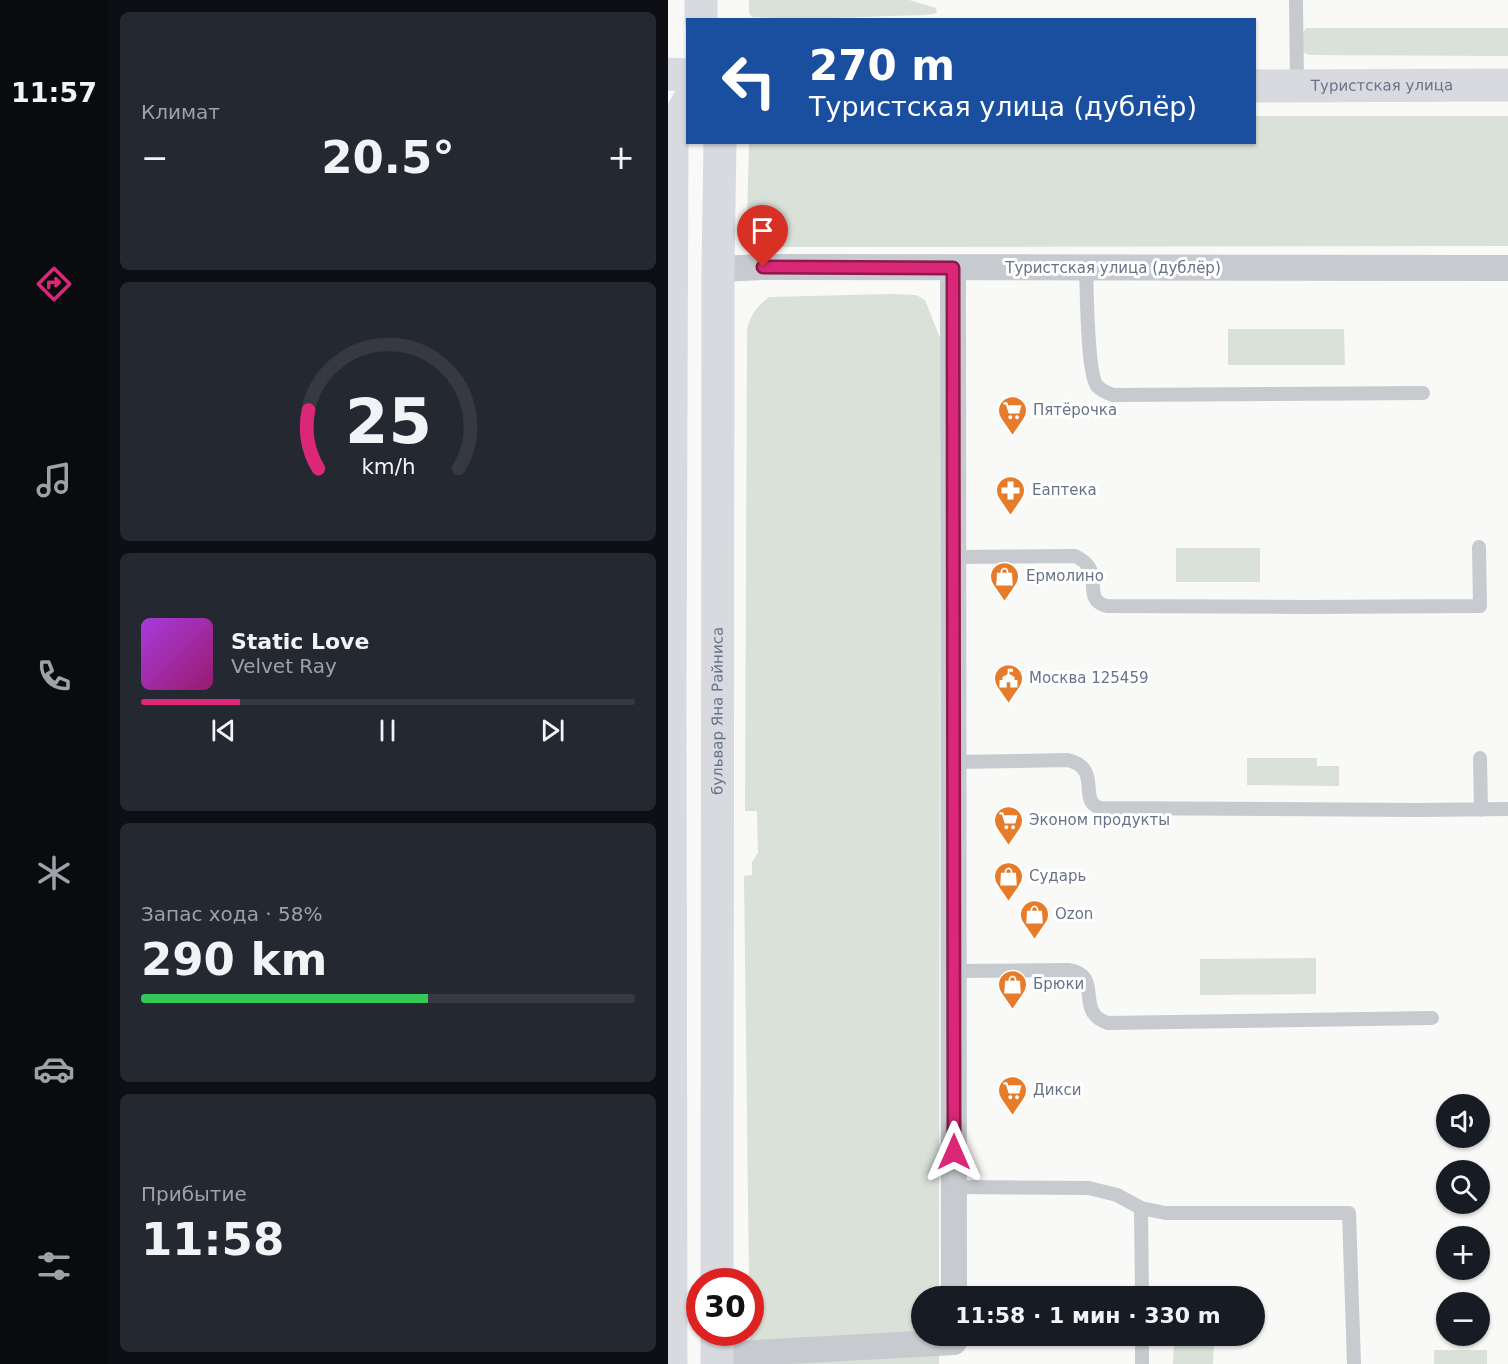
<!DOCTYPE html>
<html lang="ru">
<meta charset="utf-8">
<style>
body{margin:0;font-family:"DejaVu Sans",sans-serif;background:#242831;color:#f1f3f6;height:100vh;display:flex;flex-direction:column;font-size:22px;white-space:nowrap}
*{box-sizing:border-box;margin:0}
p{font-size:20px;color:#9ea1a6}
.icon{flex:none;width:33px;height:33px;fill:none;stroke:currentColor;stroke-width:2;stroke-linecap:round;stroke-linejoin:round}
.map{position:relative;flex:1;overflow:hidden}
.panel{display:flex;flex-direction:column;gap:12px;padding:12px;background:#0d0f14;width:560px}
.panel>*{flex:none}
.guide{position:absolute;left:18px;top:18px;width:570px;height:126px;border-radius:0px;box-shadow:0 2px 4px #0004;background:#1a4fa0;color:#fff;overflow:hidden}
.fabs{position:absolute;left:768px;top:1094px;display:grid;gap:12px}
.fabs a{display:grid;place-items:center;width:54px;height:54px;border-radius:50%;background:#171b24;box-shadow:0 2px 4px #0004;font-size:30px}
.speed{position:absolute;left:18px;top:1268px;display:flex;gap:12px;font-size:30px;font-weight:700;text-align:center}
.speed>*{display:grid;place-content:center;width:78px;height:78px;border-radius:50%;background:#171b24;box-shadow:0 2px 4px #0004;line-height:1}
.speed .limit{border:9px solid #d22;background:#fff;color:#111}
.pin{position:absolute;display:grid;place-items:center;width:51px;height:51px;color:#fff;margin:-62px -26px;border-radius:50% 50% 50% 0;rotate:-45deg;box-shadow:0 0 6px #0007}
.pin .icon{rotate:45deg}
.me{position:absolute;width:66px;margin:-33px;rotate:0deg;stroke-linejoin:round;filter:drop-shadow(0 0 4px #0008)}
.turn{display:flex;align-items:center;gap:21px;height:126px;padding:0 24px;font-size:27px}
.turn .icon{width:78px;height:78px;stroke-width:2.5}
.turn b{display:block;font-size:42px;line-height:51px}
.big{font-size:45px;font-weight:700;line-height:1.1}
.panel .tile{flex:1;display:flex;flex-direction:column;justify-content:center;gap:9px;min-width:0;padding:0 21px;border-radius:9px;background:#242831}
.panel .dial{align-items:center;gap:0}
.dial svg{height:156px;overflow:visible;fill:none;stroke:#363941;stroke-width:7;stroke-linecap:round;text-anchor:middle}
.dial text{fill:#f1f3f6;stroke:none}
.song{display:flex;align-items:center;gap:18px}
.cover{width:72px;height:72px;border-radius:9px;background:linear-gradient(135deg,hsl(280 70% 55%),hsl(320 70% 35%))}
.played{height:6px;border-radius:3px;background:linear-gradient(90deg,#db2777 20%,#363941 20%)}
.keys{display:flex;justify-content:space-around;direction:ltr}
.heat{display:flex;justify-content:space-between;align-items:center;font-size:33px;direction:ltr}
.charge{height:9px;border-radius:4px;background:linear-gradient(90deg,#34c759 58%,#363941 0)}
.trip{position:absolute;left:243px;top:1286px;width:354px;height:60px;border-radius:30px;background:#171b24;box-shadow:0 2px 4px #0004;font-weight:700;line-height:60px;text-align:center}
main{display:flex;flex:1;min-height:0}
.tabs{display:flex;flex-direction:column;width:108px;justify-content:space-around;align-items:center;background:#090b0e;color:#9ea1a6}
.tabs .icon{width:42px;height:42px}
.tabs .current{color:#db2777}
.tabs b{font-size:27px;color:#f1f3f6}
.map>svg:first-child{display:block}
.green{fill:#d9e1d8}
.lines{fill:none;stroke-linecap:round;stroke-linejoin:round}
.lane{stroke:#c7cace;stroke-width:14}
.street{stroke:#c7cace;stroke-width:26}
.secondary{stroke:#d8dae0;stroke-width:33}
.route-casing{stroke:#8e194d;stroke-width:15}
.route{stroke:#db2777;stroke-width:10}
.labels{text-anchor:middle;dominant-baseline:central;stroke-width:6;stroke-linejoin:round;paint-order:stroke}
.street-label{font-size:15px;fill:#687388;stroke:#fff}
.poi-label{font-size:15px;fill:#687388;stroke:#fff;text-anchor:start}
</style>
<main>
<nav class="tabs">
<b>11:57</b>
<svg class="icon current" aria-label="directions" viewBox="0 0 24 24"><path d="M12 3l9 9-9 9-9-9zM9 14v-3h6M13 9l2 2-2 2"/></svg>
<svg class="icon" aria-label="music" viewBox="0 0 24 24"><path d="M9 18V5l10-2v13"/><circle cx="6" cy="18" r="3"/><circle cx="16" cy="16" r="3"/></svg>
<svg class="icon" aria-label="phone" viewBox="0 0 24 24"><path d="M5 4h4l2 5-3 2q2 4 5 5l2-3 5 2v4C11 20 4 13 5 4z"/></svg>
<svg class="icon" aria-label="climate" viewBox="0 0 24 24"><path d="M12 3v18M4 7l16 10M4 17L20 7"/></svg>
<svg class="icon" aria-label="car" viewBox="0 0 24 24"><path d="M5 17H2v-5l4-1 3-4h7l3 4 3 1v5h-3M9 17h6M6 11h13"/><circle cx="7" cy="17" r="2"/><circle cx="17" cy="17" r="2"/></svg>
<svg class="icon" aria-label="filters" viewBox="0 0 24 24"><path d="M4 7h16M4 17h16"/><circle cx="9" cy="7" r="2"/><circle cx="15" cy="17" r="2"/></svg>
</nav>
<section class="panel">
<div class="tile"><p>Климат</p>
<div class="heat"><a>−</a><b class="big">20.5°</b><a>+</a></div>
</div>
<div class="tile dial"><svg viewBox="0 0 100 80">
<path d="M14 69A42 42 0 1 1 86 69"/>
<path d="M14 69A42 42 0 0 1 9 39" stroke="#db2777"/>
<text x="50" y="56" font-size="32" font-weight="700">25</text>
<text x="50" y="72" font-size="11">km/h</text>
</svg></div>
<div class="tile">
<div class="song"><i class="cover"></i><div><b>Static Love</b><p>Velvet Ray</p></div></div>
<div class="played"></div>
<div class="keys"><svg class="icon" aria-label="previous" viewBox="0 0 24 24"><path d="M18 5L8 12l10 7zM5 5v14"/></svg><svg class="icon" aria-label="pause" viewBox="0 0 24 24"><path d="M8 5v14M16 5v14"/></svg><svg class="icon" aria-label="next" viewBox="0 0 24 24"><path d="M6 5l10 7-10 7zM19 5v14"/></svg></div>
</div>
<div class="tile"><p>Запас хода · 58%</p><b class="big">290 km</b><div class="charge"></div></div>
<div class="tile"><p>Прибытие</p><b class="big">11:58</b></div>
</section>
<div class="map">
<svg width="841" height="1364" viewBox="0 0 841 1364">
<rect width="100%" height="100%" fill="#f9f9f7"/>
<path class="green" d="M81 0H241L268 8 269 12 266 14 254 15 131 19 84 17 81 14Z
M638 28H840V56L641 55 633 51 632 37Z
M587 116H840V246L98 247C85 241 82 234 79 221L81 143 586 142Z
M223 294 248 295 257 300 272 338 271 1296H254V1335H271V1364H82V1281H81L76 876 84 875V862L90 853 89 811H77L79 330C82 315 89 306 101 297Z
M560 329H676L677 365H560Z
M508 548H592V582H508Z
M579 758H649V766H671V786L579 785Z
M648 958V994L532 995V959Z
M506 1343 546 1344 545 1364H505Z
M766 1350H819V1364H766Z"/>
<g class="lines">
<path class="lane" d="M628 0 629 86
M418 268C419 289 419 373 429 386 434 391 439 393 445 395L755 393
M285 557 407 556C440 571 411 599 439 606L639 607 812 606 811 547
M812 758 813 810
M286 762 400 760C435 769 409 801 432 808L750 810 841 809
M286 971 400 970C437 975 405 1012 440 1023L764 1018
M286 1187 421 1188 449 1195 473 1208 497 1213H681L686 1364
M473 1208 474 1296
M474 1335V1364"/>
<path class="street" d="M50 269 95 267 841 268
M285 269 286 1296
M49 1355 286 1342"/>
<g class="secondary">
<path d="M33 20V0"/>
<path d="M0 74 20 75"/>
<path id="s1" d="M586 86 841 85"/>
<path id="s2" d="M49 1281 50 269 52 142"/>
<path d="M3 1364 2 692 4 131 20 102"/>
<path d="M49 1364V1332"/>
</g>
</g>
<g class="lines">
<defs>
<path id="route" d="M95 267 285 268 286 1152"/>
</defs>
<use href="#route" class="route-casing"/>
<use href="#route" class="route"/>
</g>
<defs>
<symbol id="supermarket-pin" viewBox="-11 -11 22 30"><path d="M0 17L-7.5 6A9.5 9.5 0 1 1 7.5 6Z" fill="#e67b2a" stroke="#fff"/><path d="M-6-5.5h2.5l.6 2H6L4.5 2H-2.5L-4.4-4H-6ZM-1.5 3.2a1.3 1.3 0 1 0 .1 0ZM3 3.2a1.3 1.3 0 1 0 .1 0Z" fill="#fff"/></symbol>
<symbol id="pharmacy-pin" viewBox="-11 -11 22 30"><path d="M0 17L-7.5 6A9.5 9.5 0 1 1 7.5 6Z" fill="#e67b2a" stroke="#fff"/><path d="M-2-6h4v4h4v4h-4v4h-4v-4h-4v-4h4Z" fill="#fff"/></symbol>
<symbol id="shop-pin" viewBox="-11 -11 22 30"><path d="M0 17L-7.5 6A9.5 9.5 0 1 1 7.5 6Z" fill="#e67b2a" stroke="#fff"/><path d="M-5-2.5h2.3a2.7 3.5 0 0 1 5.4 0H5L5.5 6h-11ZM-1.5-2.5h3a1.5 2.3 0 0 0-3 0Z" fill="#fff"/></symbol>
<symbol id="civic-pin" viewBox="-11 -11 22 30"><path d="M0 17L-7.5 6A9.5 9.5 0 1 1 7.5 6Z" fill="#e67b2a" stroke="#fff"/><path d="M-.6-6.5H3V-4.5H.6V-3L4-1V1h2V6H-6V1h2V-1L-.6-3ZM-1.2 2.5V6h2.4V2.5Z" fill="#fff"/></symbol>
</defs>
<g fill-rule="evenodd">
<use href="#supermarket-pin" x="328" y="394" width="33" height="45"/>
<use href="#pharmacy-pin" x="326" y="474" width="33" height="45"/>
<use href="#shop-pin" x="320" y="560" width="33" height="45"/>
<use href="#civic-pin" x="324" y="662" width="33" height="45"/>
<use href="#supermarket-pin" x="324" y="804" width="33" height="45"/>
<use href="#shop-pin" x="324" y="860" width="33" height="45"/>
<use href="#shop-pin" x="350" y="898" width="33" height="45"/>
<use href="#shop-pin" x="328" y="968" width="33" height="45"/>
<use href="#supermarket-pin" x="328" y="1074" width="33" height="45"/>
</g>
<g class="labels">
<g class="street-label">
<text stroke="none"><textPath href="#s1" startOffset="128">Туристская улица</textPath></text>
<text x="445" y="268">Туристская улица (дублёр)</text>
<text stroke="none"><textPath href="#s2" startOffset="570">бульвар Яна Райниса</textPath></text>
</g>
<g class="poi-label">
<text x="365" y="410">Пятёрочка</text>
<text x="364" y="490">Еаптека</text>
<text x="358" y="576">Ермолино</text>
<text x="361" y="678">Москва 125459</text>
<text x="361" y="820">Эконом продукты</text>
<text x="361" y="876">Сударь</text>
<text x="387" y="914">Ozon</text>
<text x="365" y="984">Брюки</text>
<text x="365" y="1090">Дикси</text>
</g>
</g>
</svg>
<div class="fabs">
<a><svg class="icon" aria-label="sound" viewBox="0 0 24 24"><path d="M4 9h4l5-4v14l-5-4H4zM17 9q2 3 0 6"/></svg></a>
<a><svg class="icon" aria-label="search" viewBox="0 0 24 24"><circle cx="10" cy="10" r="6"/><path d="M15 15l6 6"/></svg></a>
<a>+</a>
<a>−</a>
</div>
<div class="speed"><div class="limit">30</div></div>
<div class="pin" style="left:95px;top:267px;background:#d93025"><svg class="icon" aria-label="arrive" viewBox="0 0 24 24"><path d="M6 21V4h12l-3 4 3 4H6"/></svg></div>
<svg class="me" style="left:286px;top:1152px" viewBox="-20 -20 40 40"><path d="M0-17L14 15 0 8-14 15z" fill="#db2777" stroke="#fff" stroke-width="4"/></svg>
<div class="trip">11:58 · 1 мин · 330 m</div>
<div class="guide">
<div class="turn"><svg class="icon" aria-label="left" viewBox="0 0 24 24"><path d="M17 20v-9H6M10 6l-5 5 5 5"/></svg><div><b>270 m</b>Туристская улица (дублёр)</div></div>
</div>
</div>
</main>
